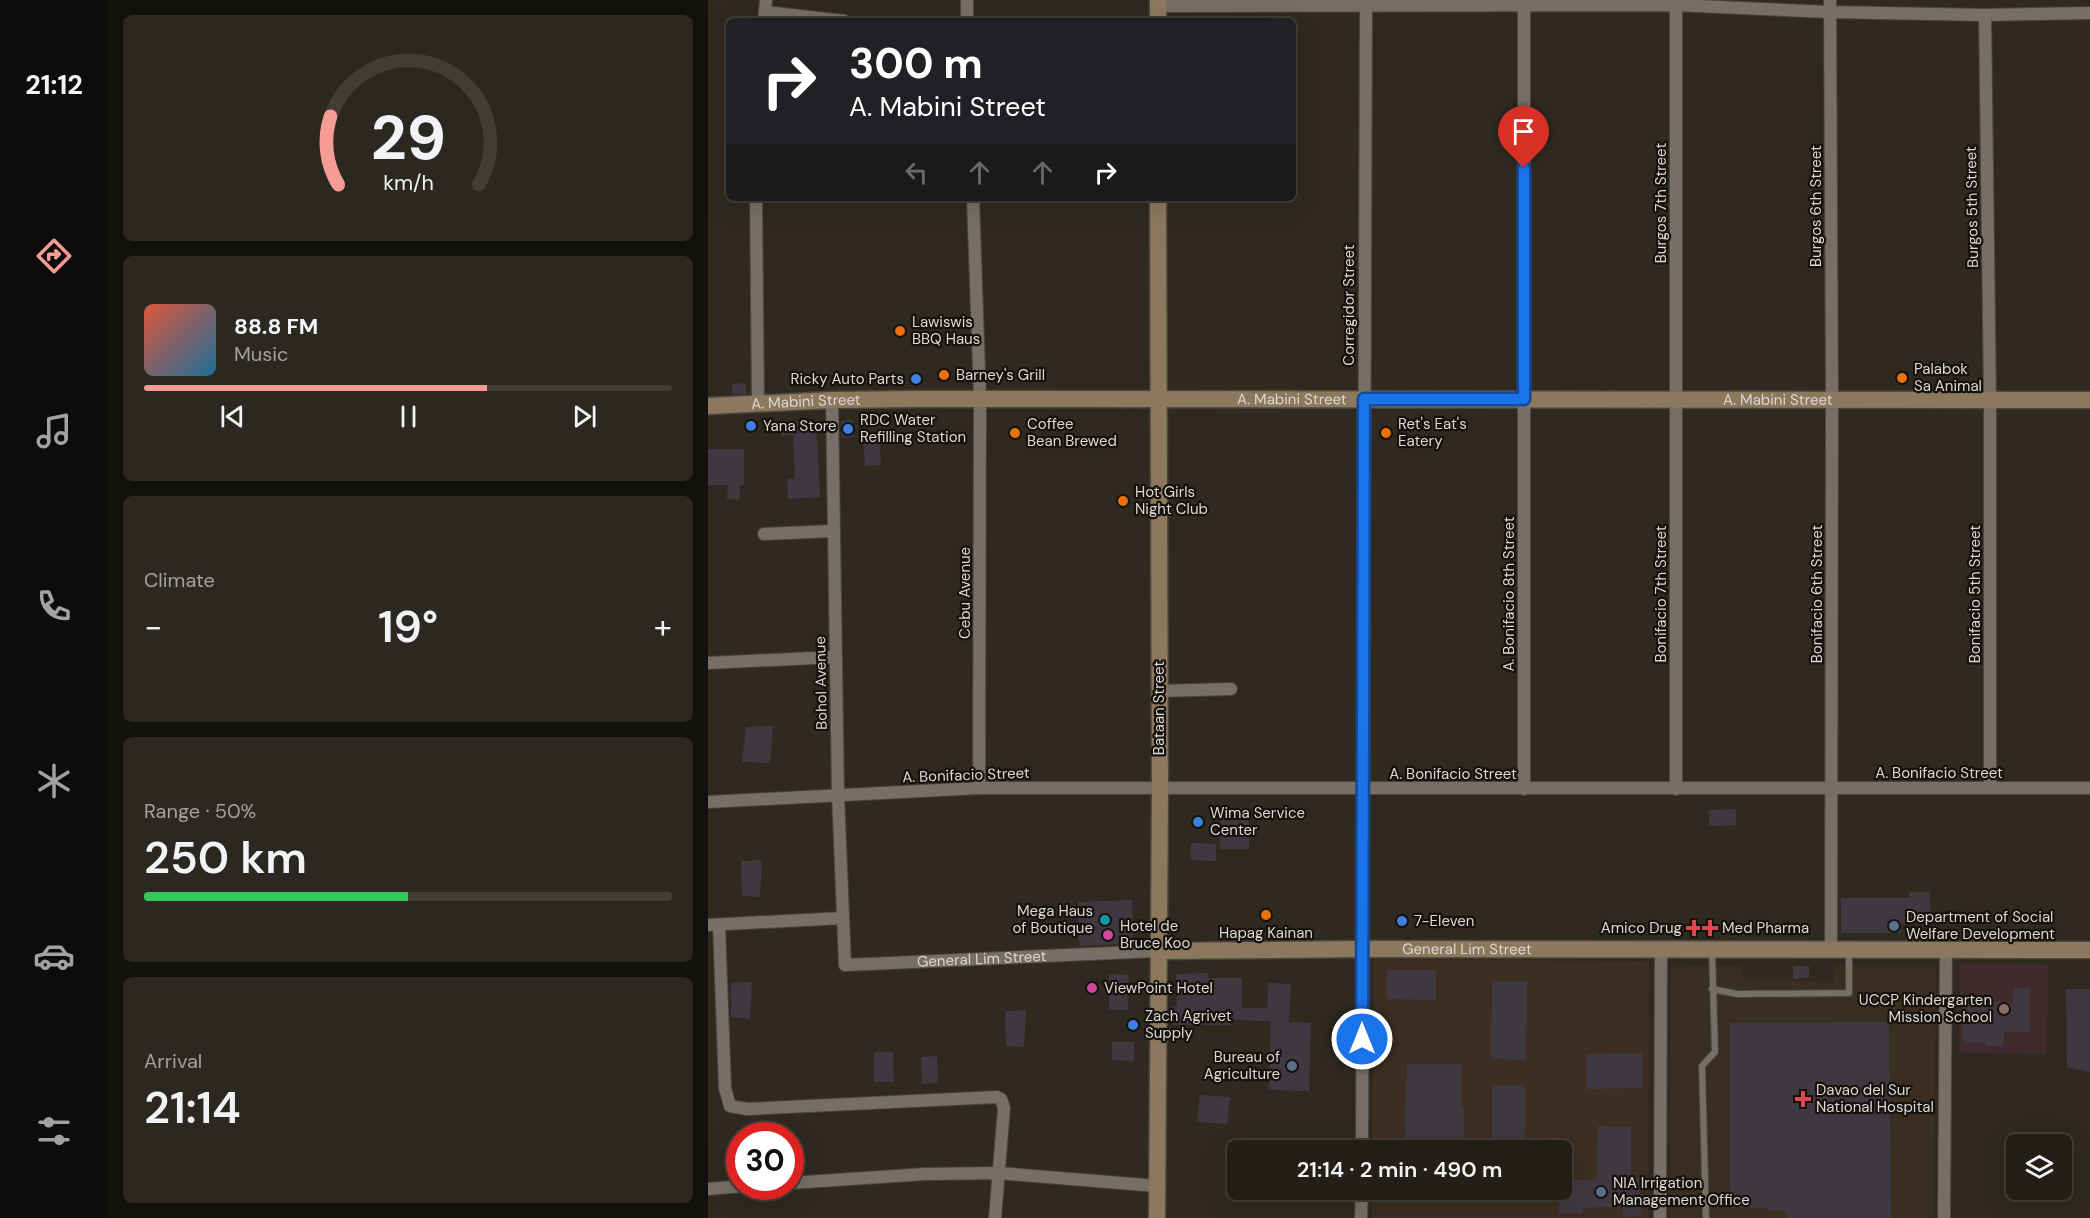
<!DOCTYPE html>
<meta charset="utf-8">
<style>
body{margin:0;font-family:"DM Sans",sans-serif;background:#2b2721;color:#f1f3f6;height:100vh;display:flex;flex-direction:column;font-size:22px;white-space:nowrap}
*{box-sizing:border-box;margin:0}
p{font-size:20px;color:#a3a2a2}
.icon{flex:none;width:33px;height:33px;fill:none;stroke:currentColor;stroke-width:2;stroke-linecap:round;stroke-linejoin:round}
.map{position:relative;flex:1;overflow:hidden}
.side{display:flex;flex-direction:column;gap:15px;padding:15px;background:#13110d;width:600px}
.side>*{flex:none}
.guide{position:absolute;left:18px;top:18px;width:570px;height:183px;border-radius:9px;box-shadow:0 6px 24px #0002,0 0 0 2px #403d37;background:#202124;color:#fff;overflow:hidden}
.controls{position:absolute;left:1298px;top:1134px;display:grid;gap:12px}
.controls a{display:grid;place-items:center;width:66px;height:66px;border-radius:9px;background:#231f18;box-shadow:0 6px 24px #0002,0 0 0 2px #403d37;font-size:30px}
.speed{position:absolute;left:18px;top:1122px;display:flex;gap:12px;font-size:30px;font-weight:700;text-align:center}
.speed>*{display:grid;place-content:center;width:78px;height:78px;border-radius:50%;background:#231f18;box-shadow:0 6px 24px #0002,0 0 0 2px #403d37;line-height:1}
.speed .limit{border:9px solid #d22;background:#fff;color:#111}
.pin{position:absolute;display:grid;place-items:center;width:51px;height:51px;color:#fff;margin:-62px -26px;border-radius:50% 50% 50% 0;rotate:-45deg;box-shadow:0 0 6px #0007}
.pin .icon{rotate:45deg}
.me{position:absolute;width:66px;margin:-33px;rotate:0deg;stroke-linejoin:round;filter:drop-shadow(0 0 4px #0008)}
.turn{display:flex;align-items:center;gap:21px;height:126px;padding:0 24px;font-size:27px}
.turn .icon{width:78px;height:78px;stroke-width:2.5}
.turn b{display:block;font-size:42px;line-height:51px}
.lanes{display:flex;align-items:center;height:57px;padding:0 24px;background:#0003;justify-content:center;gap:30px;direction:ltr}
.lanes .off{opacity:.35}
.big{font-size:45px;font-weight:600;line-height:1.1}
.side .tile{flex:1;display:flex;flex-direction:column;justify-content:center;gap:9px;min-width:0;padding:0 21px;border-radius:9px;background:#2b2721}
.side .dial{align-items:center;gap:0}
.dial svg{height:156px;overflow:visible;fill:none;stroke:#403d37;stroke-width:7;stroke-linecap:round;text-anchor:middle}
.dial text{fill:#f1f3f6;stroke:none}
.song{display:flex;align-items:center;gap:18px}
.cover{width:72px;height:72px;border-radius:9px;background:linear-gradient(135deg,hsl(10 70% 55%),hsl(200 70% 35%))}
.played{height:6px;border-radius:3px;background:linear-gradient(90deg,#f59c94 65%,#403d37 65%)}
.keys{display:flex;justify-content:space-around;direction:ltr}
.heat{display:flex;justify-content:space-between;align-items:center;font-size:33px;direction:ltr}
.charge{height:9px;border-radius:4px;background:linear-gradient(90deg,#34c759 50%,#403d37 0)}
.trip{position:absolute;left:519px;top:1140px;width:345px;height:60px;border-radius:9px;background:#231f18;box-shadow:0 6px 24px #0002,0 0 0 2px #403d37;font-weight:600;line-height:60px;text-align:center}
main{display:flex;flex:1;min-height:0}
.tabs{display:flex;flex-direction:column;width:108px;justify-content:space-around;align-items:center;background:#0e0c0a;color:#a3a2a2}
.tabs .icon{width:42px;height:42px}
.tabs .active{color:#f59c94}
.tabs b{font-size:27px;color:#f1f3f6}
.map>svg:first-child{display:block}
.commercial{fill:#3c2e21}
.built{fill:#392e20}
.education{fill:#3f2b2d}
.building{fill:#403841}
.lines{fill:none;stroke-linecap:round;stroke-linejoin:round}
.lane-casing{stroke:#4a453e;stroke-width:8}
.street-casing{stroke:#4a453e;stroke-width:14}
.secondary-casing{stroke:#4a453e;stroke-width:19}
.lane{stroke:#776f65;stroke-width:6}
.street{stroke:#776f65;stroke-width:12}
.secondary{stroke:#8b785d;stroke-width:16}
.route-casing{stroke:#114b97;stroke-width:15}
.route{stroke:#1a73e8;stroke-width:10}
.food-dot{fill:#e8710a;stroke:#15120e;stroke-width:2}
.shop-dot{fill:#3f7fe0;stroke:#15120e;stroke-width:2}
.culture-dot{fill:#0f9aa8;stroke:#15120e;stroke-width:2}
.service-dot{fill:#5c6f8a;stroke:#15120e;stroke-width:2}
.health-dot{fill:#e0444e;stroke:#15120e;stroke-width:2}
.hotel-dot{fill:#d1479c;stroke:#15120e;stroke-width:2}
.education-dot{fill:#8d6e63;stroke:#15120e;stroke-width:2}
.labels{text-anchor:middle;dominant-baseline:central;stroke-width:4.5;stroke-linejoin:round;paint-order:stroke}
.street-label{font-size:15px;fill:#ddd8d3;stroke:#15120e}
.poi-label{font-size:15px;fill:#ddd8d3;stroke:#15120e;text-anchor:start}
</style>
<main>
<nav class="tabs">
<b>21:12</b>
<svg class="icon active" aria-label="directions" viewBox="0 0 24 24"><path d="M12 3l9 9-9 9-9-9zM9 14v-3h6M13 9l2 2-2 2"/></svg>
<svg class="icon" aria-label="music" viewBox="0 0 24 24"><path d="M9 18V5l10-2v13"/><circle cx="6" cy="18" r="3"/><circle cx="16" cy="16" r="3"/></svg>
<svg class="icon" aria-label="phone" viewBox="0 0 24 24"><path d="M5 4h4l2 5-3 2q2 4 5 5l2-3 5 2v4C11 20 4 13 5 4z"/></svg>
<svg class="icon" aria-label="climate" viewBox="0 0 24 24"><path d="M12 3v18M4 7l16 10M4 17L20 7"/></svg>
<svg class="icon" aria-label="car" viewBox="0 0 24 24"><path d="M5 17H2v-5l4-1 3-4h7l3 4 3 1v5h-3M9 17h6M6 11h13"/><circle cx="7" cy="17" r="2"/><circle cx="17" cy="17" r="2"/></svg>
<svg class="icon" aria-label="filters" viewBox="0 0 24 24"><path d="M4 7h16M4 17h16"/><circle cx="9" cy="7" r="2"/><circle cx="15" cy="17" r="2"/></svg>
</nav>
<section class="side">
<div class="tile dial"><svg viewBox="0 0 100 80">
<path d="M14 69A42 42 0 1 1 86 69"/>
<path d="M14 69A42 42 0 0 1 10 34" stroke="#f59c94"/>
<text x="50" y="56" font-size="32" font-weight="700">29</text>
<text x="50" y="72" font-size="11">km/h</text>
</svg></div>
<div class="tile">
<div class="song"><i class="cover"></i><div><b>88.8 FM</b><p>Music</p></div></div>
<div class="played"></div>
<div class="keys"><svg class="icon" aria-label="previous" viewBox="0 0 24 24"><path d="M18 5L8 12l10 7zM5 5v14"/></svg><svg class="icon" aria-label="pause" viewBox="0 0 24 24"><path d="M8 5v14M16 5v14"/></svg><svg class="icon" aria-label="next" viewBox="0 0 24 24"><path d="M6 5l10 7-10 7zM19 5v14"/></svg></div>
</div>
<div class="tile"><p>Climate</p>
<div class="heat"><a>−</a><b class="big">19°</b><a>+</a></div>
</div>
<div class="tile"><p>Range · 50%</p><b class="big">250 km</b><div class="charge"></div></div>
<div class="tile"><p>Arrival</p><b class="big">21:14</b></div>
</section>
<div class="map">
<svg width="1382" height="1218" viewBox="0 0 1382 1218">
<rect width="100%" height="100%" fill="#2f2920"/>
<path class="commercial" d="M666 960 941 961 940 1218H664V1190H854V1150H664Z"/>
<path class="built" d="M963 965 1034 966 1035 980 1126 981V965H1228L1226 1218H961Z"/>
<path class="education" d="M1252 964 1340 965 1339 1054 1251 1053Z"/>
<path class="building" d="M37 383 38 394H25L24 384Z
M144 420 146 437 133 438V421Z
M108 421 112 497 80 499 79 479H87L85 435H73L72 423Z
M171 438 173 465 157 466 155 439Z
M0 449H36V485H32L31 500 19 499 20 485H0Z
M65 726 62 763 34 762 38 727Z
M512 808H541V849H512Z
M1028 809V825L1001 826V810Z
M483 843 508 844V861L482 860Z
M54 860 52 897 34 896 33 861Z
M1201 892H1222L1223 922 1193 923V933H1133V898H1201Z
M424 900 425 938 418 944 371 946 370 902Z
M1085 966H1101V978L1085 979Z
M679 970H728V1000L679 999Z
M500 973V978H534V1008H559L560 983 583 984 581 1022 603 1023 601 1091 561 1090 563 1021 523 1020 524 1025H465L464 1006H469L468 974Z
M401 974 421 975 420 1010H401Z
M784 981H819L818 1060 783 1059Z
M44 982 42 1019 23 1017V983Z
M1305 988H1321V1032H1296L1295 1046H1278V1043H1255V1001L1305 1002Z
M1358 989H1382V1072L1359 1067Z
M318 1010 316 1047 298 1046 297 1011Z
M1181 1022 1183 1218H1079L1078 1211H1060V1208H1022V1023Z
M404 1042H426V1061L404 1060Z
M166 1052H185L186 1082H166Z
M934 1053V1088L879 1089 878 1054Z
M229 1056 230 1083 214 1084 213 1057Z
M699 1064H753V1108H756V1150H696Z
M784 1085H817V1150H784Z
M492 1095 522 1097 519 1124 489 1122Z
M890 1126 923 1127V1178H931L933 1216 915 1217V1206L875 1208V1213L851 1214 850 1190H854V1181L889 1179Z"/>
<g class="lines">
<defs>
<path id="lane" d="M1004 989 1029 994 1141 993V951
M998 1218 994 1066 1007 1052 1004 951"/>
<g id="street">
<path d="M259 0V21"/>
<path d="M1122 0 1124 400 1123 950"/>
<path d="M450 6 968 5 1122 12 1277 15 1382 13"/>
<path d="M57 12 136 21"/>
<path d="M1277 15 1282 400V788"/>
<path d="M56 21 58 0"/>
<path d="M48 198 50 403"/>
<path d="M265 198 272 399 271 788"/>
<path id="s1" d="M124 400 130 794 137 965 450 951"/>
<path d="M56 534 125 531"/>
<path d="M0 663 127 657"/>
<path d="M451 691 523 689"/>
<path d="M816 789V5"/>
<path d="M968 789V5"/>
<path d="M0 802 271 788H1382"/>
<path d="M0 925 135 918"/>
<path d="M11 925 17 1088 22 1106 39 1109 289 1097 293 1099 296 1108 287 1218"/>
<path d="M654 1150 658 0"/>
<path d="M82 1183 217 1174 290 1173 449 1186"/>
<path d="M0 1189 34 1186"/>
<path d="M653 1218 654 1190"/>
<path d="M952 1218 953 949"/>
<path d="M1236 1218 1238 950"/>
</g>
<g id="secondary">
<path d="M450 21V0"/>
<path id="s2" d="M0 406 124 400 208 399 1382 400"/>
<path id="s3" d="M450 951 654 949 1382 950"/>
<path d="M449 1218 452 787 450 198"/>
</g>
</defs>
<use href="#lane" class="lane-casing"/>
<use href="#street" class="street-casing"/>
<use href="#secondary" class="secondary-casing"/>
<use href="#lane" class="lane"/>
<use href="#street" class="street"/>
<use href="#secondary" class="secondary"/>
</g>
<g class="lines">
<defs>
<path id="route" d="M654 1039 656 399H816V168"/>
</defs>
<use href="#route" class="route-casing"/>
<use href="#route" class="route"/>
</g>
<g class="food-dot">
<circle cx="192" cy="331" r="6"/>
<circle cx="236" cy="375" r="6"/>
<circle cx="1194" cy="378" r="6"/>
<circle cx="307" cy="433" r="6"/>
<circle cx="678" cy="433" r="6"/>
<circle cx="415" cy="501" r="6"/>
<circle cx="558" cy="915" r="6"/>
</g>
<g class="shop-dot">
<circle cx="208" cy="379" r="6"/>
<circle cx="43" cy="426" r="6"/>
<circle cx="140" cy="429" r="6"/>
<circle cx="490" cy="822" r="6"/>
<circle cx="694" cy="921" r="6"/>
<circle cx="425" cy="1025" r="6"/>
</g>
<circle class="culture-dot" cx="397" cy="920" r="6"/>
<g class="service-dot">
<circle cx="1186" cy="926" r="6"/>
<circle cx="584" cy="1066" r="6"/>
<circle cx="893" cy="1192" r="6"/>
</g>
<g class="health-dot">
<path d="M983 919h6v6h6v6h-6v6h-6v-6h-6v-6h6z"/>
<path d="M999 919h6v6h6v6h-6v6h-6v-6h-6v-6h6z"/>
<path d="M1092 1090h6v6h6v6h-6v6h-6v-6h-6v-6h6z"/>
</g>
<g class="hotel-dot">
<circle cx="400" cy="935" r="6"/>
<circle cx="384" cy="988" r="6"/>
</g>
<circle class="education-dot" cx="1296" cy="1009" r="6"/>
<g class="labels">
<g class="street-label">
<text transform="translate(953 203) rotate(-90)">Burgos 7th Street</text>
<text transform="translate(1108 206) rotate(-90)">Burgos 6th Street</text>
<text transform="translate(1264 207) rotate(-91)">Burgos 5th Street</text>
<text transform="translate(641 305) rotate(-90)">Corregidor Street</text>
<text stroke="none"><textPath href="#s2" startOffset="584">A. Mabini Street</textPath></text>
<text stroke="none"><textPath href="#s2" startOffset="1070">A. Mabini Street</textPath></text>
<text stroke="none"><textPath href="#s2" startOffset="98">A. Mabini Street</textPath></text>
<text transform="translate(257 593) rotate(-90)">Cebu Avenue</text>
<text transform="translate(801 594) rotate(-90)">A. Bonifacio 8th Street</text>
<text transform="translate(953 594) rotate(-90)">Bonifacio 7th Street</text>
<text transform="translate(1109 594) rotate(-90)">Bonifacio 6th Street</text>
<text transform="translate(1267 594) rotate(-90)">Bonifacio 5th Street</text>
<text transform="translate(113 683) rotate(-91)">Bohol Avenue</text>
<text transform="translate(451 708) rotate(-90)">Bataan Street</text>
<text x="1231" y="773">A. Bonifacio Street</text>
<text x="745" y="774">A. Bonifacio Street</text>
<text transform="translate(258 775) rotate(-2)">A. Bonifacio Street</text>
<text stroke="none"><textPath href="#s3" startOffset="309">General Lim Street</textPath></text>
<text stroke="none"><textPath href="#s1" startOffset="702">General Lim Street</textPath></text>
</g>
<g class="poi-label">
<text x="204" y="322">Lawiswis<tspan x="204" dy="17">BBQ Haus</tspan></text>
<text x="1206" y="369">Palabok<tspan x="1206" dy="17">Sa Animal</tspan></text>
<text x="248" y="375">Barney's Grill</text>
<text x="196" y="379" text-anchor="end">Ricky Auto Parts</text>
<text x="152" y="420">RDC Water<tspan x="152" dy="17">Refilling Station</tspan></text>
<text x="319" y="424">Coffee<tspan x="319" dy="17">Bean Brewed</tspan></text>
<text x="690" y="424">Ret's Eat's<tspan x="690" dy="17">Eatery</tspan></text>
<text x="55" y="426">Yana Store</text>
<text x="427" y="492">Hot Girls<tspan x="427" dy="17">Night Club</tspan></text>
<text x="502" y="813">Wima Service<tspan x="502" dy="17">Center</tspan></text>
<text x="385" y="911" text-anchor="end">Mega Haus<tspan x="385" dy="17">of Boutique</tspan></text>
<text x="1198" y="917">Department of Social<tspan x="1198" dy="17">Welfare Development</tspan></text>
<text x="706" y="921">7-Eleven</text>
<text x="412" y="926">Hotel de<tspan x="412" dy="17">Bruce Koo</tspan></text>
<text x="974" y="928" text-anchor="end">Amico Drug</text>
<text x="1014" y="928">Med Pharma</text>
<text x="558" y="933" text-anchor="middle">Hapag Kainan</text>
<text x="396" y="988">ViewPoint Hotel</text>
<text x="1284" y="1000" text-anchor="end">UCCP Kindergarten<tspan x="1284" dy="17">Mission School</tspan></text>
<text x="437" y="1016">Zach Agrivet<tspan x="437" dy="17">Supply</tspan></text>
<text x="572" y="1057" text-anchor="end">Bureau of<tspan x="572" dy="17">Agriculture</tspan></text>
<text x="1108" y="1090">Davao del Sur<tspan x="1108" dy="17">National Hospital</tspan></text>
<text x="905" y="1183">NIA Irrigation<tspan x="905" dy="17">Management Office</tspan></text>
</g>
</g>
</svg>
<div class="controls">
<a><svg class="icon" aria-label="layers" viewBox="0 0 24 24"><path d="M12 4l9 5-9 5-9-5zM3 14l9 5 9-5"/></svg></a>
</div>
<div class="speed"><div class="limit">30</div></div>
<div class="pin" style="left:816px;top:168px;background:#d93025"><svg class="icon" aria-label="arrive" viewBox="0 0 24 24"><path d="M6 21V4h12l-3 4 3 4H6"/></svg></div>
<svg class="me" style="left:654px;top:1039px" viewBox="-20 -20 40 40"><circle r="17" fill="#1a73e8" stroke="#fff" stroke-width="3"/><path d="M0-11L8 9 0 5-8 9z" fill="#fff"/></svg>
<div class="trip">21:14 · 2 min · 490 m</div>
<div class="guide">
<div class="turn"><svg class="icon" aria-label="right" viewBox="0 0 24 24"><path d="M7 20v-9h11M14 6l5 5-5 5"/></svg><div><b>300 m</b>A. Mabini Street</div></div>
<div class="lanes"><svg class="icon off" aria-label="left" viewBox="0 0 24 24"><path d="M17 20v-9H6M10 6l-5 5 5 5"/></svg><svg class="icon off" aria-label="ahead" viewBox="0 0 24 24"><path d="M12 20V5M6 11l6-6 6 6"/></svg><svg class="icon off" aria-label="ahead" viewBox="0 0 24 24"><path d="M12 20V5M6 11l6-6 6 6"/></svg><svg class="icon" aria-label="right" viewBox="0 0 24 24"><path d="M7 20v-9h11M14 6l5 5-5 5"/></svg></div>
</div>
</div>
</main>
